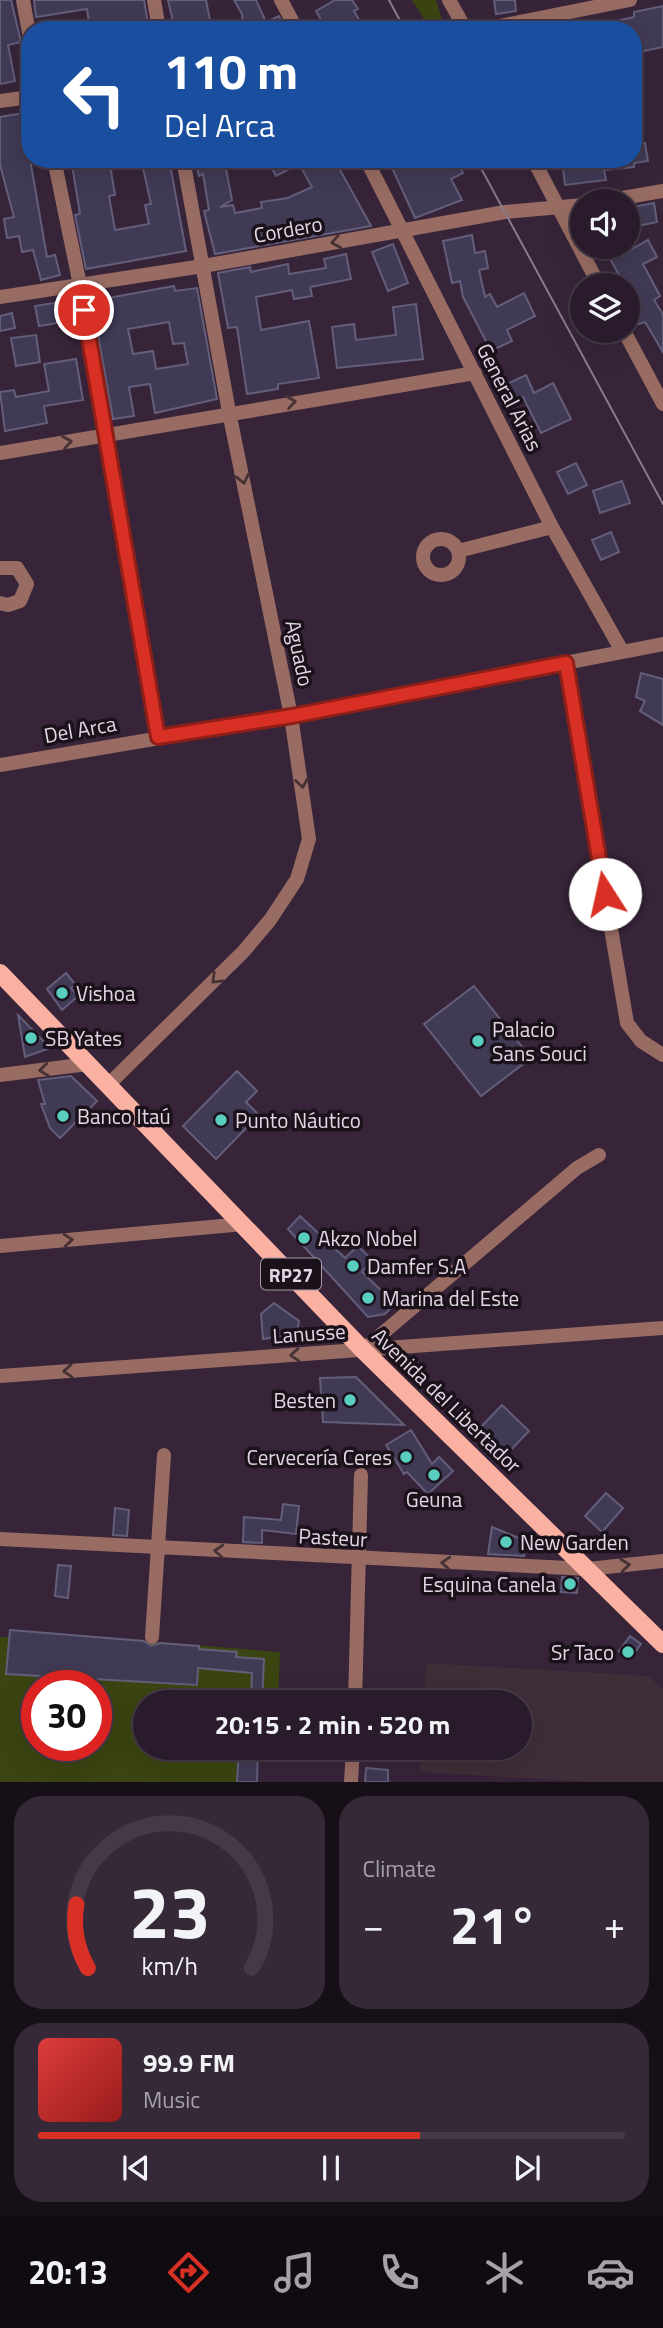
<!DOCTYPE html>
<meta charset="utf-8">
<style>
body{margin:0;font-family:"Titillium Web",sans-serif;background:#352837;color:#f1f3f6;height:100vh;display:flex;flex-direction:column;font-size:26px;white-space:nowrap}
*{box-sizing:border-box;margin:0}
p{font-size:23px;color:#a5a1a9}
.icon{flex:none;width:38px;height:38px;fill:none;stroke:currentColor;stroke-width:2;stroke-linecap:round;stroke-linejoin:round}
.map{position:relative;height:1782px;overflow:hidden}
.drawer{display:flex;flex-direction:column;gap:14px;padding:14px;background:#170f18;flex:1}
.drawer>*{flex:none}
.hud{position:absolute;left:21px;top:21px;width:621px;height:147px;border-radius:28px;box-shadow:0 7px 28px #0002,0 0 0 2px #453947;background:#1a4fa0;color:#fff;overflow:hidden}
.controls{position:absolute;left:570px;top:189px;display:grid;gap:14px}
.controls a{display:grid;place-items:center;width:70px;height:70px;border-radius:50%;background:#291b2b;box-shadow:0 7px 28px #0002,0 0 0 2px #453947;font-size:35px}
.speed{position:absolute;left:21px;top:1670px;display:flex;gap:14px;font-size:35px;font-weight:700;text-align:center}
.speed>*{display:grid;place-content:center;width:91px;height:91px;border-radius:50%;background:#291b2b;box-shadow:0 7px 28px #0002,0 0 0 2px #453947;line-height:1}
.speed .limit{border:10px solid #d22;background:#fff;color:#111}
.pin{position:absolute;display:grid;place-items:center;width:60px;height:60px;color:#fff;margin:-30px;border:4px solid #fff;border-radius:50%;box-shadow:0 2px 7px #0007}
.me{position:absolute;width:77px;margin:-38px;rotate:350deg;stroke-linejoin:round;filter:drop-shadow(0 0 5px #0008)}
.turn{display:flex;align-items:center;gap:24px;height:147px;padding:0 28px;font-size:32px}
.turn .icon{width:91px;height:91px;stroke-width:2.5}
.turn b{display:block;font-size:49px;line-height:60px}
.big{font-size:52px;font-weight:700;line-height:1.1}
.drawer .tile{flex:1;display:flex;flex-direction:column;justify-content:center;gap:10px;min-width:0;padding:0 24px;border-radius:28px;background:#352837}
.drawer .dial{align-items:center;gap:0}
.dial svg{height:182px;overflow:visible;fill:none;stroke:#453947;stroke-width:7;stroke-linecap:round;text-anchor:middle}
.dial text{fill:#f1f3f6;stroke:none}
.song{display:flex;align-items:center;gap:21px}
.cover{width:84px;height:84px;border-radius:10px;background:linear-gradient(135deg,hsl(0 70% 55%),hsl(0 70% 35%))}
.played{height:7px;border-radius:4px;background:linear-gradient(90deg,#d93025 65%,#453947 65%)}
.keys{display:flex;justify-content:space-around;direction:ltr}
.heat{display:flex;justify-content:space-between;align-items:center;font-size:38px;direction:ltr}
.drawer .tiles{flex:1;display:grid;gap:14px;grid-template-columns:1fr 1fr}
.tile:last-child{grid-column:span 2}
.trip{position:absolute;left:133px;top:1690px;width:399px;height:70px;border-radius:35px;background:#291b2b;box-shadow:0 7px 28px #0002,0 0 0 2px #453947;font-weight:700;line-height:70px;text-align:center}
.dock{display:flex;height:112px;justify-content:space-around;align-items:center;background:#100b11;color:#a5a1a9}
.dock .icon{width:49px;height:49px}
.dock .selected{color:#d93025}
.dock b{font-size:32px;color:#f1f3f6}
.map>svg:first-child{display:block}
.education{fill:#3e2e38}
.green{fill:#3b4511;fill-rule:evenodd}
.building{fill:#403a55;stroke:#635e7b;stroke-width:2;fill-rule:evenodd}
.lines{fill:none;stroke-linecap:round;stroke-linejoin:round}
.minor{stroke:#986c63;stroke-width:14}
.tertiary{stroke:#986c63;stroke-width:14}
.primary{stroke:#fab1a2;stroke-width:18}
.tram{stroke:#8a7a8c;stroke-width:2}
.oneway{stroke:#463134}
.route-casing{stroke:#8d1f18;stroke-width:18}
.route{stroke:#d93025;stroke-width:12}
.poi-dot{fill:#59cebf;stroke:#1a111a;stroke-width:2.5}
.labels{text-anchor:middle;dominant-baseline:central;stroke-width:7;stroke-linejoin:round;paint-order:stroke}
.shield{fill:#1a111a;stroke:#a79ba7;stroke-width:2}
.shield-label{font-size:19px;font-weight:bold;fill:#e3d6e4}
.street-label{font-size:21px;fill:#e3d6e4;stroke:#1a111a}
.poi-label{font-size:21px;fill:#e3d6e4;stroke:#1a111a;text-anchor:start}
</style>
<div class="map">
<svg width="663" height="1782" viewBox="0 0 663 1782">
<rect width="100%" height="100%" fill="#372439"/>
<path class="education" d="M426 1663 649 1676 663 1690V1782H592L420 1772 421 1748H520V1703H424Z"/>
<path class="green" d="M412 0H436L445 30H431Z
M10 1630 280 1652 278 1703H145V1748H258L257 1782H0V1637H9ZM37 1685H96V1745H37Z"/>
<path class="building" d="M0 0H11L21 42 8 45 15 81 0 84Z
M34 0H144L149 30H90L87 9 36 17Z
M168 0H206L212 30H175Z
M234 0H256L266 22 279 16 286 30H244L242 14Z
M335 0H352L358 9 354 11 365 30 326 28 316 11Z
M494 0H515L516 11 496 14Z
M663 6V47L634 53V30H598V25L634 17V12Z
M29 112 30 159 47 257 55 255 60 275 41 280 33 250 22 252 19 236 7 238 4 219 14 217 0 165V117Z
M645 143 648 161 634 163V167L604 170 606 180 565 185 562 159H634V145Z
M71 159H109L115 195 109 196 115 230 149 224 145 205 151 204 141 159H169L186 251 86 269 75 215 80 214Z
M195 159H224L232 200 220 207 233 205 235 213 262 208 261 202 288 198 312 187 299 164 276 176 267 159H334L371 226 215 254 204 211 209 210 203 174 199 176Z
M388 159H456L463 173 451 179 462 200 415 218Z
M654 203 657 222 628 228V208Z
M472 235 475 253 485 251 488 268 479 270 485 297 490 294 497 307 524 293 535 316 507 330 512 341 491 351 463 297 460 281 452 283 443 241Z
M648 240 657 257 643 264 660 296 654 300 663 314V352L645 322 639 324 633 311 637 309 628 292V285H625L603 247H622L625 253Z
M393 244 408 283 388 291 372 252Z
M346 254 351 279 310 287 312 296 294 299 292 290 256 297 261 330 309 321 319 378 278 384V389L247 394 237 327 228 328 218 273 250 267 251 272 288 264 289 274 326 268 324 259Z
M174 286 175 291 197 288 217 399 155 413 150 384 129 387 134 416 113 419 92 301ZM169 322 173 344 184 343 188 364 156 369 153 351 133 354 128 329Z
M73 300 76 320 39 326 35 306Z
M416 304 423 359 337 368 332 327 354 324 356 340 396 335 393 307Z
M12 313 15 328 0 331V316Z
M36 335 40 362 16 366 11 338Z
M76 359 83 400 44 406 47 423 5 431 0 392 14 390 16 397 49 391 44 364Z
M526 375 534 393 553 383 571 419 541 433 523 397 511 402 503 386Z
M576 463 587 485 568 494 557 472Z
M622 481 630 503 600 513 593 491Z
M611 532 619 552 601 560 592 540Z
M641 673 663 679V725L640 711 645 701 636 697Z
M66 973 75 984 71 988 78 996 62 1010 47 989Z
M474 986 531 1058 481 1096 424 1024Z
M18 1015 50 1048 25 1057Z
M237 1071 257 1091 246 1102 259 1115 216 1159 183 1126Z
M71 1076 97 1101 60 1138 50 1128 41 1104H45L38 1080Z
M300 1216 345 1258 358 1246 372 1260 362 1272 395 1304 385 1314 368 1317 288 1229Z
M274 1303 299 1321 298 1328 294 1334 263 1339 261 1314Z
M356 1377 404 1425 323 1422 320 1378Z
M502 1405 529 1431 504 1457 477 1431Z
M411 1430 432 1464 439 1457 453 1471 428 1494 407 1472 404 1474 386 1445Z
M606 1493 623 1508 602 1532 585 1516Z
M283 1504 299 1506 296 1534 262 1530V1543L243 1542 244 1517 281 1520Z
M115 1508 129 1510 127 1536 113 1535Z
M492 1527 519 1538 525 1546 524 1556 488 1554Z
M58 1565 71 1566 68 1598 55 1596Z
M562 1577 578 1578 577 1593 561 1592Z
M10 1630 144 1641 151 1646 160 1643 199 1646V1649L237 1652 236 1657 264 1659 262 1703H251L252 1673 198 1668 197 1685 6 1674Z
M630 1636 641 1644 630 1659 619 1651Z
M239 1748H258L257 1782H237Z
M366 1768 388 1770V1782H365Z"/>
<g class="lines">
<path class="minor" d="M23 0 30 38
M154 0 159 30
M281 0 297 30
M449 0 466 30
M480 30 630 0
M0 101 30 97
M54 159 80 285 157 737
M366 159 552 527 622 651
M533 159 599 285
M605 201 663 191
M0 297 203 266 505 212 583 205
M624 331 663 404
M0 453 475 373
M423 557a18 18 0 1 1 36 0a18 18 0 1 1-36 0Z
M458 551 552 527
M0 568H17L27 584 20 601 8 605 0 603
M566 663 627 1023 641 1041 663 1055
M0 1075 88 1064
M108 1085 243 952 270 920 297 879 309 839 291 716 229 412 183 159
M0 1246 244 1224
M363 1350 577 1168 599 1155
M0 1376 663 1328
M0 1539 588 1569 663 1561
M152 1637 164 1455
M355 1703 361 1475
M351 1782 353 1748"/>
<path class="tertiary" d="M0 765 291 716 663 644"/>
<path class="primary" d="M0 973 363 1350 663 1644"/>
<path class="tram" d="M389 0 405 30
M476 159 663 504"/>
</g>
<defs><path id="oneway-chevron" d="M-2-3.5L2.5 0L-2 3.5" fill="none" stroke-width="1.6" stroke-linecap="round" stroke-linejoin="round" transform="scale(1.75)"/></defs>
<g class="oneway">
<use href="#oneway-chevron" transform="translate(336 242) rotate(170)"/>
<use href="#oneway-chevron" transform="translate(291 402) rotate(-9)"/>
<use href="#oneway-chevron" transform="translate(67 442) rotate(-9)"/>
<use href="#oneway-chevron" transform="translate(243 479) rotate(78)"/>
<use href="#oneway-chevron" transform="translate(302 783) rotate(81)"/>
<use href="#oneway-chevron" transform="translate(216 979) rotate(136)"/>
<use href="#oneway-chevron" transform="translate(44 1070) rotate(173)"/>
<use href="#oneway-chevron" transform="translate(68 1240) rotate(-5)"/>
<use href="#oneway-chevron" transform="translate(295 1355) rotate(176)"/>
<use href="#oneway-chevron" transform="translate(68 1371) rotate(176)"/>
<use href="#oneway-chevron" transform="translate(219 1551) rotate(-177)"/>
<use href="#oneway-chevron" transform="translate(446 1563) rotate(-177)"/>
<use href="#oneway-chevron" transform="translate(625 1565) rotate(-6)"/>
</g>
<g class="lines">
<defs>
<path id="route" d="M84 310 158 737 292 716 566 663 605 894"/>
</defs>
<use href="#route" class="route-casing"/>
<use href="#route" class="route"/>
</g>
<g class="poi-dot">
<circle cx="62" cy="993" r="7"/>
<circle cx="31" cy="1038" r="7"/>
<circle cx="478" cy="1041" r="7"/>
<circle cx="63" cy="1116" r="7"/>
<circle cx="221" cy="1120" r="7"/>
<circle cx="304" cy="1238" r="7"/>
<circle cx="353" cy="1266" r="7"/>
<circle cx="368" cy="1298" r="7"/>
<circle cx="350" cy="1400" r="7"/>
<circle cx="406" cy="1457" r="7"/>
<circle cx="434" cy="1475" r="7"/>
<circle cx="506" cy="1542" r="7"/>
<circle cx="570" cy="1584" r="7"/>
<circle cx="628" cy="1652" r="7"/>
</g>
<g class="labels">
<rect class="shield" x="261" y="1258.5" width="60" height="31" rx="5"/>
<g class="shield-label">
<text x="291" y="1274">RP27</text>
</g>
<g class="street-label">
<text transform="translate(288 229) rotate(-10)">Cordero</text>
<text transform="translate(510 397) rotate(63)">General Arias</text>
<text transform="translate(300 653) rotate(78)">Aguado</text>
<text transform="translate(80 729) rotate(-10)">Del Arca</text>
<text transform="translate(309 1333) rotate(-4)">Lanusse</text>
<text transform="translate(447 1400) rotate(44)">Avenida del Libertador</text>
<text transform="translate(333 1537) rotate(3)">Pasteur</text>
</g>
<g class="poi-label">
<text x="76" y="993">Vishoa</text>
<text x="492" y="1029">Palacio<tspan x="492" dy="24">Sans Souci</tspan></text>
<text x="45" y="1038">SB Yates</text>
<text x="77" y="1116">Banco Itaú</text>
<text x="235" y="1120">Punto Náutico</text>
<text x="318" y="1238">Akzo Nobel</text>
<text x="367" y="1266">Damfer S.A</text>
<text x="382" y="1298">Marina del Este</text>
<text x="336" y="1400" text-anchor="end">Besten</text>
<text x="392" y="1457" text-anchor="end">Cervecería Ceres</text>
<text x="434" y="1499" text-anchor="middle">Geuna</text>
<text x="520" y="1542">New Garden</text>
<text x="556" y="1584" text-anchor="end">Esquina Canela</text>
<text x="614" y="1652" text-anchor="end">Sr Taco</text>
</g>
</g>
</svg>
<div class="controls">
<a><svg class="icon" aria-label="sound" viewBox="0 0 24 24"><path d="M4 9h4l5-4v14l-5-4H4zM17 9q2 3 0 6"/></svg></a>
<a><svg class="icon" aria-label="layers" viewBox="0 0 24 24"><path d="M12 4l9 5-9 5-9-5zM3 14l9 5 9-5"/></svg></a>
</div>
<div class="speed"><div class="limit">30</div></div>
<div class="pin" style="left:84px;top:310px;background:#d93025"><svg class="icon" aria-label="arrive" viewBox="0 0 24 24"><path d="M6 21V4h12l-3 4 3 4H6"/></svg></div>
<svg class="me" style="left:605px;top:894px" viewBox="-20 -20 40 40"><circle r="19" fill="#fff"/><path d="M0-13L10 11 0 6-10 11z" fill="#d93025"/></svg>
<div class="trip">20:15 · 2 min · 520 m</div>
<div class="hud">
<div class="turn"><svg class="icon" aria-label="left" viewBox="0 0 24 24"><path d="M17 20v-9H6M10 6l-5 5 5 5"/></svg><div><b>110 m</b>Del Arca</div></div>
</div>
</div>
<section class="drawer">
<div class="tiles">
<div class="tile dial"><svg viewBox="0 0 100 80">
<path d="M14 69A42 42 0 1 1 86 69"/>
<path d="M14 69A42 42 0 0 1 9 41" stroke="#d93025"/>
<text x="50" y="56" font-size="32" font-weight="700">23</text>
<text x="50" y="72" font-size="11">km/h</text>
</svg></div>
<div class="tile"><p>Climate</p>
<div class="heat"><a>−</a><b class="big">21°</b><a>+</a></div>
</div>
<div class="tile">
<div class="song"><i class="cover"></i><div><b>99.9 FM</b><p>Music</p></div></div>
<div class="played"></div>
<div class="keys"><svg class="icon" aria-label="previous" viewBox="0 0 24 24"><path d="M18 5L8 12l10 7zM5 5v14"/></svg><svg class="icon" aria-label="pause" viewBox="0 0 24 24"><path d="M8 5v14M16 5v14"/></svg><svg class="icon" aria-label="next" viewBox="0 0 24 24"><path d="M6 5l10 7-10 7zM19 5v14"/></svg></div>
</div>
</div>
</section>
<nav class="dock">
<b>20:13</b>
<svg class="icon selected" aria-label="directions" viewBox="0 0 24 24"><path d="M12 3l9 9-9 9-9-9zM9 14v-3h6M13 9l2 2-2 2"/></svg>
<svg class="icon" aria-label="music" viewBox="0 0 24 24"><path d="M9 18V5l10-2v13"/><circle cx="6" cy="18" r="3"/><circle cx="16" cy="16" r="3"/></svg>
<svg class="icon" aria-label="phone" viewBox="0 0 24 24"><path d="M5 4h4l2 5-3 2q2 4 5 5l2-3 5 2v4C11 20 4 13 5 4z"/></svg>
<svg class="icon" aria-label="climate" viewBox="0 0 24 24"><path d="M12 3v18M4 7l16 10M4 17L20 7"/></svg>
<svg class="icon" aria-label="car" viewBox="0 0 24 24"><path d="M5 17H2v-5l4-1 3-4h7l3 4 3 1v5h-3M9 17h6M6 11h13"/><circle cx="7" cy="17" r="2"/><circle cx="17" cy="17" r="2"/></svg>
</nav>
